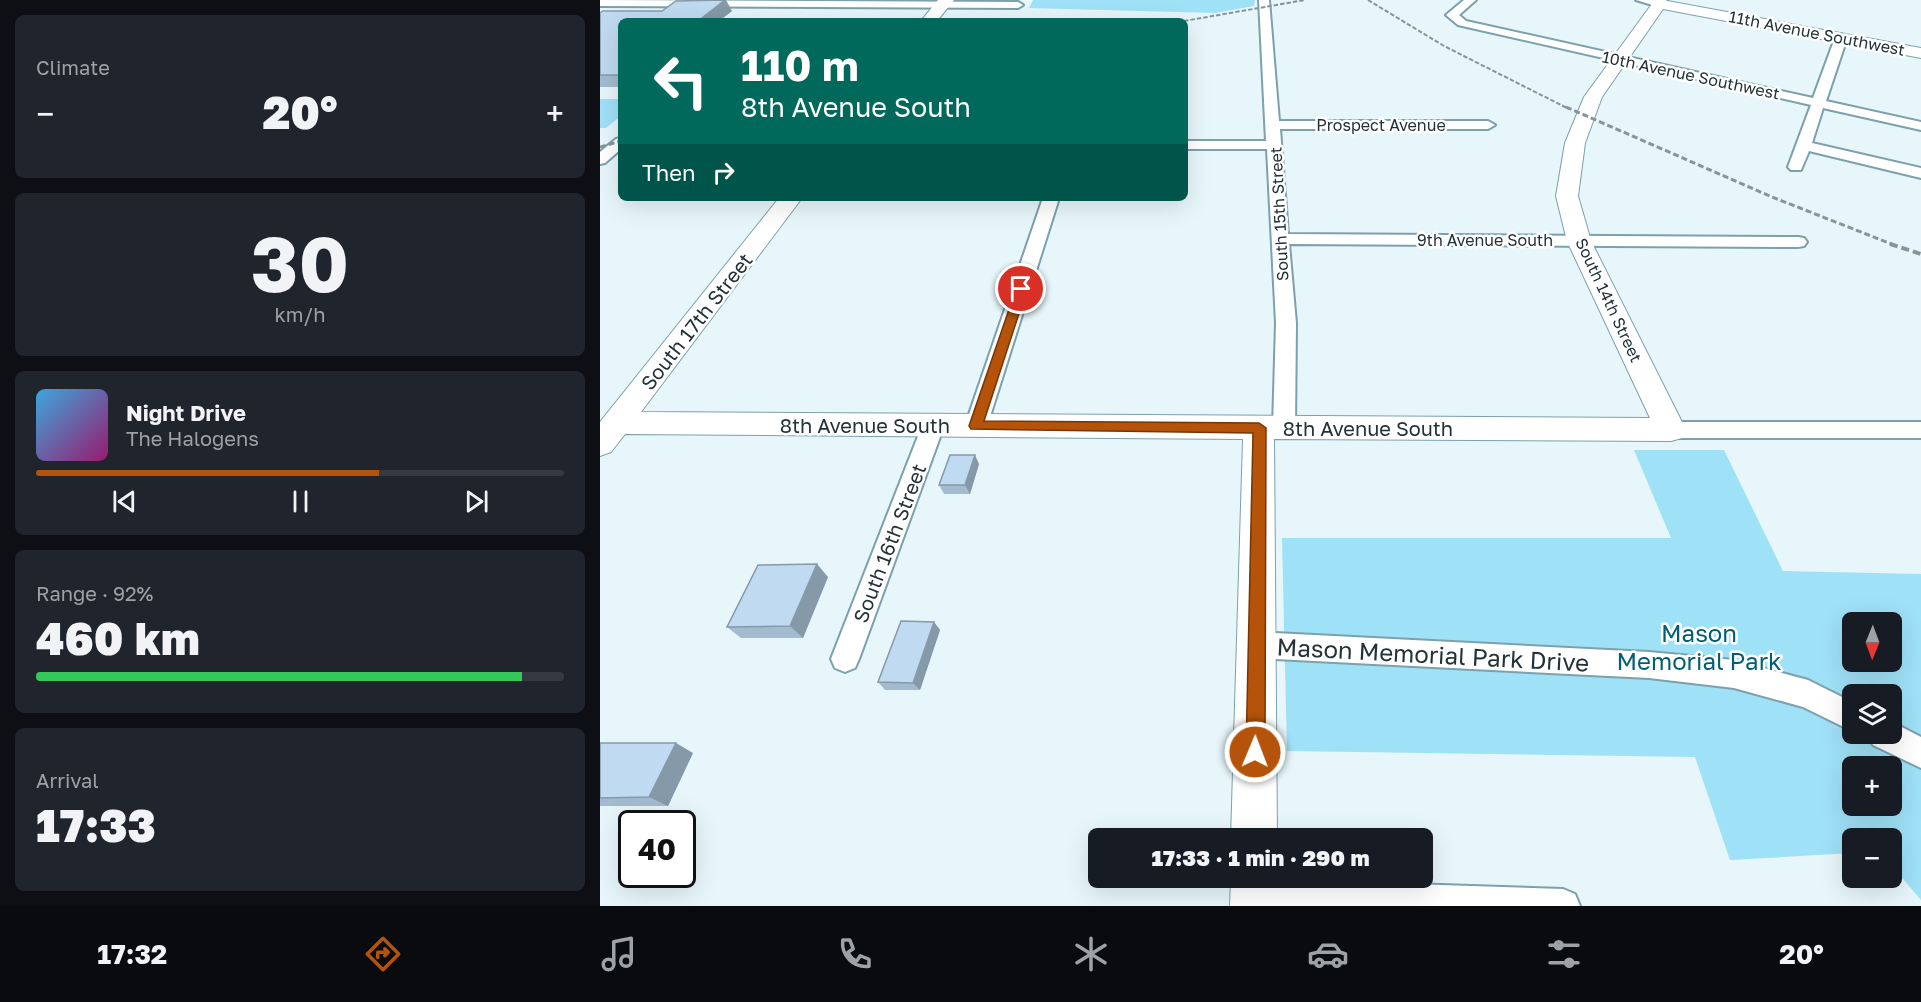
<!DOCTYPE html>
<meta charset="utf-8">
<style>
body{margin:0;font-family:"Golos Text",sans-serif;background:#20242c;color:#f1f3f6;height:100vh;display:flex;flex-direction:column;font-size:22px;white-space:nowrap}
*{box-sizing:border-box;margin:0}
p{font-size:20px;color:#9ea1a6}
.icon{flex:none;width:33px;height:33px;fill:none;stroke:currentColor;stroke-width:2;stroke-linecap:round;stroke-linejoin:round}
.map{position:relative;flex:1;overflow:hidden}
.details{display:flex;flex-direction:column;gap:15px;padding:15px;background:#0d0f14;width:600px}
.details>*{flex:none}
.guide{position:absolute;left:18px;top:18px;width:570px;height:183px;border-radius:9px;box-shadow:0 6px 24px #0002;background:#00695c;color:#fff;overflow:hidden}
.needle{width:39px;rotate:181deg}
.buttons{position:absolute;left:1242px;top:612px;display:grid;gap:12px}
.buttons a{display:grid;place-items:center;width:60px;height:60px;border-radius:9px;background:#171b24;box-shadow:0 6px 24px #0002;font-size:30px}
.speed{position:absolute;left:18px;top:810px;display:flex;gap:12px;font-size:30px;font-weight:700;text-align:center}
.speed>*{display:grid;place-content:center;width:78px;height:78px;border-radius:50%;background:#171b24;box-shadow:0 6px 24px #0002;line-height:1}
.speed .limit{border:3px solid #111;border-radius:9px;background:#fff;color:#111}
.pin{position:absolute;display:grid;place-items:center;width:51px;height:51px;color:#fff;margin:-26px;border:3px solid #fff;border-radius:50%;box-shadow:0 2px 6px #0007}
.me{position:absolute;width:66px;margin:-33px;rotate:1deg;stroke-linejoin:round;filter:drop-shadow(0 0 4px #0008)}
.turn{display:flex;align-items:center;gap:21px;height:126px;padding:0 24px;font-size:27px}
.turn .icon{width:78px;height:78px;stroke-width:2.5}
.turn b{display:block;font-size:42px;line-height:51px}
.then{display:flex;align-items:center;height:57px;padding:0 24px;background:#0003;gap:12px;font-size:22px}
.big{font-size:45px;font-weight:800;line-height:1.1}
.details .tile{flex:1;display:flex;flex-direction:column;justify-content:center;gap:9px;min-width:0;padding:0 21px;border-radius:9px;background:#20242c}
.details .dial{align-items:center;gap:0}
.dial b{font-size:78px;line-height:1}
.song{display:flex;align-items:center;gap:18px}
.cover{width:72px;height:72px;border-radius:9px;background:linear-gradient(135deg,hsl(200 70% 55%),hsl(320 70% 35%))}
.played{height:6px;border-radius:3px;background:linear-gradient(90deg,#b45309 65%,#363941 65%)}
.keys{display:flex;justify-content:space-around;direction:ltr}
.heat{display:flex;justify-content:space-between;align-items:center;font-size:33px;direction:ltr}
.charge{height:9px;border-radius:4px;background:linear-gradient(90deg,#34c759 92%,#363941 0)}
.trip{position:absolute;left:488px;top:828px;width:345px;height:60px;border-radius:9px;background:#171b24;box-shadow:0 6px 24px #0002;font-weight:800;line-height:60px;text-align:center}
.tabs{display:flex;height:96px;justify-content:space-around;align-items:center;background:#090b0e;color:#9ea1a6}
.tabs .icon{width:42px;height:42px}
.tabs .active{color:#b45309}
.tabs b{font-size:27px;color:#f1f3f6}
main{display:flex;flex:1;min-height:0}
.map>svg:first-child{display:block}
.green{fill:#9fe1f7;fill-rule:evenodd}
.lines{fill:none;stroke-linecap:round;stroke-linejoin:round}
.street-casing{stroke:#7ca0ac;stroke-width:4}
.secondary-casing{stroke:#7ca0ac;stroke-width:2}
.street{fill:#fff;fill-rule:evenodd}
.secondary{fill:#fff;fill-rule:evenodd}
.rail-far2{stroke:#86959a;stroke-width:2;stroke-dasharray:4.5 2;stroke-linecap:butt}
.rail-far1{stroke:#86959a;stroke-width:3;stroke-dasharray:6 3;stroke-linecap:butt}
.rail{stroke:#86959a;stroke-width:4;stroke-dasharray:8 4;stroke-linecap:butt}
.wall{fill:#a4bbcf}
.shaded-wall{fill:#8699a9}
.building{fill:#bfdaf1;stroke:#8699a9;stroke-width:1.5}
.route{fill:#b45309;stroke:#753606;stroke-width:1.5}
.labels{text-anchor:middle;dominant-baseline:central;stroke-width:5;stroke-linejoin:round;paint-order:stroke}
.far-street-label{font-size:16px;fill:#233237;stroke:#fff}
.street-label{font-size:20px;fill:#233237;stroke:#fff}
.near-park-label{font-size:24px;fill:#005f75;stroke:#fff}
.near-street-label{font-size:24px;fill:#233237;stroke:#fff}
</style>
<main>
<section class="details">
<div class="tile"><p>Climate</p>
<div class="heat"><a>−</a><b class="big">20°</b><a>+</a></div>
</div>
<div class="tile dial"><b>30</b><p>km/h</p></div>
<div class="tile">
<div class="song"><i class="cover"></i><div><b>Night Drive</b><p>The Halogens</p></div></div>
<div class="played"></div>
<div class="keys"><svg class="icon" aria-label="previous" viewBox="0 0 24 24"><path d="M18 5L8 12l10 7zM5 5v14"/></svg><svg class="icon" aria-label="pause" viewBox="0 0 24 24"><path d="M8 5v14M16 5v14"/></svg><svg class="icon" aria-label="next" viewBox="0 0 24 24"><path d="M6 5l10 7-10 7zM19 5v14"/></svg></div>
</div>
<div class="tile"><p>Range · 92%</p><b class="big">460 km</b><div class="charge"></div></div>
<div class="tile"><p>Arrival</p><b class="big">17:33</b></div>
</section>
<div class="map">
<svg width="1321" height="906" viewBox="0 0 1321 906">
<rect width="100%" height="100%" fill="#e7f6fb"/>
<path class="green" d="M433 0H655L654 6 615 13 429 8Z
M0 99H21V116L6 128H0Z
M1034 450H1124L1183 571 1321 574V900L1292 866V838H1252V853L1130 860 1095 757 687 751 682 538H1071ZM1252 622H1292V662H1252ZM1252 694H1292V734H1252ZM1252 766H1292V806H1252Z"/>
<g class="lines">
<defs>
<path id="street" d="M0 0 418 2 423 5 418 8 0 6Z
M659 0H669L679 121H888L895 125 888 129H680L688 234 1198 237 1204 238 1207 242 1204 246 1198 247 689 244 696 323 695 428 692 434 684 436 676 434 673 428 676 323 667 149H585V141H666Z
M864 0H876L859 15 866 21 1213 98 1235 38 1241 34 1245 36 1247 38 1226 101 1321 122V130L1223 108 1212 143 1321 168V178L1209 151 1201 170H1191L1188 167 1211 105 858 25 846 15Z
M1036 0H1067L1059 7Z
M21 138V149L5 163 0 164V152L16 139Z
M443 198H459L387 426 384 432 376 434 368 432 365 426Z
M333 418 341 420 344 426 259 659 255 668 245 672 235 668 231 659 322 426 325 420Z
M1071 422H1321V438H1071L1063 436 1060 430 1063 424Z
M656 632 1049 652 1134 660 1208 680 1252 702V731L1203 707 1134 688 1049 678 656 658 646 654 642 645 646 636Z
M1292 722 1321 737V768L1273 745 1269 734H1292Z
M654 879 963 889 975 894 980 906H641L637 896 642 884Z"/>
<path id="secondary" d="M338 0H354L337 21H321Z
M1062 0 1321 48V58L1063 9 1002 97 985 143 978 196 991 241 1086 430 1082 438 1071 441 674 439 677 838H631L643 439 25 434 11 452 0 456V422L179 198H202L41 412 1050 418 967 241 956 196 965 143 984 97 1054 1Z
M631 878H677L678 906H630Z"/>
</defs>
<use href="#street" class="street-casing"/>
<use href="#secondary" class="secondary-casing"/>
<use href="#street" class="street"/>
<use href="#secondary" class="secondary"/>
<path class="rail-far2" d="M768 0 844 46 969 109
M584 21 705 0"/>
<path class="rail-far1" d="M966 107 1172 197 1294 245
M0 147 21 141"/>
<path class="rail" d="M1290 244 1321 254"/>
</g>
<path class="wall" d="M132 11 119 21H21V87H0V13Z
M379 464 370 494H344L339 485Z
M228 577 203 638H141L127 627Z
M334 622 340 630 320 690H285L278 682Z
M0 743 93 753 68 806H0Z"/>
<path class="shaded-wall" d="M125 0H126L132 11 119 21H98Z
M375 455 379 464 370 494 365 485Z
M217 564 228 577 203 638 190 626Z
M334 622 340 630 320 690 313 683Z
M76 743 93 753 68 806 49 797Z"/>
<path class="building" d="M125 0 98 21H21V73L18 75H0V13L3 11H62L76 1Z
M350 455H375L365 485H339Z
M217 564 190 626 127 627 158 565Z
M301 621 334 622 313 683 278 682Z
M0 743H76L49 797 0 798Z"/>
<path class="route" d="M421 286 427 289 384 421 659 423 666 428 665 752 662 759 655 762 649 759 646 752 653 433 371 429 369 426 416 289Z"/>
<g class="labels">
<g class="far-street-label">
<text transform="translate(1217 33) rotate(11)">11th Avenue Southwest</text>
<text transform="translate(1091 75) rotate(12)">10th Avenue Southwest</text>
<text x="781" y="125">Prospect Avenue</text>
<text transform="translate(679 214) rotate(-93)">South 15th Street</text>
<text x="885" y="240">9th Avenue South</text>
<text transform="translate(1009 300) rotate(65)">South 14th Street</text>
</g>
<g class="street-label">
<text transform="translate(96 321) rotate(-52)">South 17th Street</text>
<text x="265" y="425">8th Avenue South</text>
<text x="768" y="428">8th Avenue South</text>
<text transform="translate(289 543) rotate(-69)">South 16th Street</text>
</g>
<g class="near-park-label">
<text x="1099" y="632">Mason<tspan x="1099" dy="28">Memorial Park</tspan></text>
</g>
<g class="near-street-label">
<text transform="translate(833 654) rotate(3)">Mason Memorial Park Drive</text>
</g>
</g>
</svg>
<div class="buttons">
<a><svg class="needle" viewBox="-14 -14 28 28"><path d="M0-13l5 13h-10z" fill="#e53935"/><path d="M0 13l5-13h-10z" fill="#9ea1a6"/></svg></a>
<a><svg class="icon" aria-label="layers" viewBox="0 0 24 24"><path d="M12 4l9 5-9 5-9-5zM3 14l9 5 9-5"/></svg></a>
<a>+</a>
<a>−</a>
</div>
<div class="speed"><div class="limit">40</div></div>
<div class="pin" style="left:421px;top:289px;background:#d93025"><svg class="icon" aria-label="arrive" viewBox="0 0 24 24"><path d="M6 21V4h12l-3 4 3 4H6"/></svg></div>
<svg class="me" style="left:655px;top:752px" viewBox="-20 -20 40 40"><circle r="17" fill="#b45309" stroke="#fff" stroke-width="3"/><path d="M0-11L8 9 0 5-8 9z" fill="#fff"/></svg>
<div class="trip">17:33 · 1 min · 290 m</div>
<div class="guide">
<div class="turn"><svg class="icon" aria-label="left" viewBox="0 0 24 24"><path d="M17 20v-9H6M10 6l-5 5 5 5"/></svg><div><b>110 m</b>8th Avenue South</div></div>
<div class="then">Then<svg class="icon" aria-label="right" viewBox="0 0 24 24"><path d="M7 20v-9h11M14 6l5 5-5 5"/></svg></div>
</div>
</div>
</main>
<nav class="tabs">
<b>17:32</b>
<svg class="icon active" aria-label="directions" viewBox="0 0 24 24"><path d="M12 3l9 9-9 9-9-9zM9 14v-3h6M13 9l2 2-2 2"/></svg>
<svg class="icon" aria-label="music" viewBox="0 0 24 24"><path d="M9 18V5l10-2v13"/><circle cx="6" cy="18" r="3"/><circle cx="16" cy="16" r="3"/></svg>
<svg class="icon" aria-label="phone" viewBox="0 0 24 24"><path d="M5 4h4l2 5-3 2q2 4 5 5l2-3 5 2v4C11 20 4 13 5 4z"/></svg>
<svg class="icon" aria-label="climate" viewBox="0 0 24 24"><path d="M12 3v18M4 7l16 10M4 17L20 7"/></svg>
<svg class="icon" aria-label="car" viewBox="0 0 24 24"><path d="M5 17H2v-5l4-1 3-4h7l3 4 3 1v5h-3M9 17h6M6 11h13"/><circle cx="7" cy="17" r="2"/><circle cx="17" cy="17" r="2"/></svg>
<svg class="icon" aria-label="filters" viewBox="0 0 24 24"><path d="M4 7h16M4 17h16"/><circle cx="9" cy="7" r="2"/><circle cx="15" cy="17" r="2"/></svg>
<b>20°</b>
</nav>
